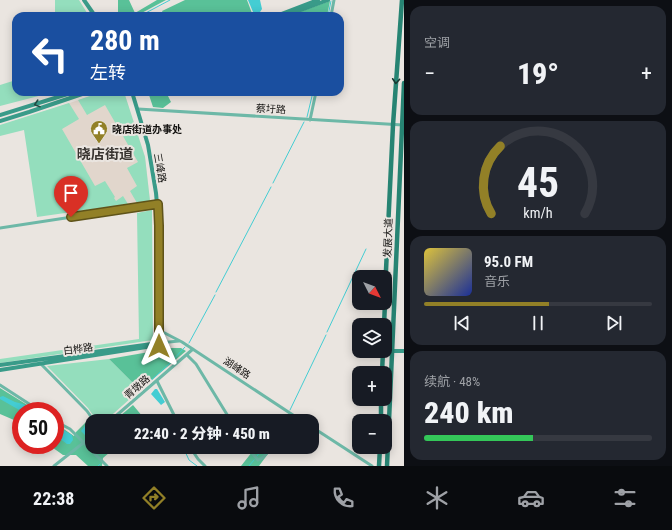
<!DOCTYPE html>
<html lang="zh">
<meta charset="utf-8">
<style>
body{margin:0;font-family:"Roboto Condensed","Noto Sans SC",sans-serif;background:#242831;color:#f1f3f6;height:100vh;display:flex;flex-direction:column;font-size:15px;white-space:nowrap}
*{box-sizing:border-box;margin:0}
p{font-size:13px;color:#9ea1a6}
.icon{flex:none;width:22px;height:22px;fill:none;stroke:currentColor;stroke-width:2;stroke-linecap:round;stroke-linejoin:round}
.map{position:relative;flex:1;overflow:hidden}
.side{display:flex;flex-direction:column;gap:6px;padding:6px;background:#0d0f14;width:268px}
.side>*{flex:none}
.top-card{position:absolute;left:12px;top:12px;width:332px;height:84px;border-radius:12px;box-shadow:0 2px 10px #0003;background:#1a4fa0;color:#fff;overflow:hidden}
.needle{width:26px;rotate:132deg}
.buttons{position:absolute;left:352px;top:270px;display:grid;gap:8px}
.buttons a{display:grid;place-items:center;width:40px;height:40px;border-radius:8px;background:#171b24;box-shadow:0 2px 10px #0003;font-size:20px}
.speed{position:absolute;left:12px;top:402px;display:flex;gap:8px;font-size:20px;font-weight:700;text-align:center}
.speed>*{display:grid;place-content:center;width:52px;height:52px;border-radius:50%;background:#171b24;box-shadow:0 2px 10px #0003;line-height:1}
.speed .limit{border:6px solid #d22;background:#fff;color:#111}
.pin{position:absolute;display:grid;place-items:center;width:34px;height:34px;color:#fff;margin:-41px -17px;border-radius:50% 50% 50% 0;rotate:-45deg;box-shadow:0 0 4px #0007}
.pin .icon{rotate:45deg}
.me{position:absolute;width:44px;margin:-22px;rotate:0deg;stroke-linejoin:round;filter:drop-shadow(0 0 3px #0008)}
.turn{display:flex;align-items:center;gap:14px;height:84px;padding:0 12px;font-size:18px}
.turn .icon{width:52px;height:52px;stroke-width:2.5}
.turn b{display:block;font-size:28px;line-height:34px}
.big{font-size:30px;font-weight:800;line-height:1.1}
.side .card{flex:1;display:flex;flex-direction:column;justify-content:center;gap:6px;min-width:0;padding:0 14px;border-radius:12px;background:#242831}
.side .dial{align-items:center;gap:0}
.dial svg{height:104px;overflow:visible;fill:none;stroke:#363941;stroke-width:7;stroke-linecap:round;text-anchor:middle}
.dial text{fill:#f1f3f6;stroke:none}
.song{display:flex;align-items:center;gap:12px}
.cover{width:48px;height:48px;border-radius:6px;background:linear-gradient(135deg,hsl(50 70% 55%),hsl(230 70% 35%))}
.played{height:4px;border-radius:2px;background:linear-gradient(90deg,#928027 55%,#363941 55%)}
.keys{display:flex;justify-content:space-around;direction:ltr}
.heat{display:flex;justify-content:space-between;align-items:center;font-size:22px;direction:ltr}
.charge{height:6px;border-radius:3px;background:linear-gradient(90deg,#34c759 48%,#363941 0)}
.trip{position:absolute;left:85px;top:414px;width:234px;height:40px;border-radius:12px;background:#171b24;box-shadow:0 2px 10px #0003;font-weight:800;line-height:40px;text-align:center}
.dock{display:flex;height:64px;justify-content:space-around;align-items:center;background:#090b0e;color:#9ea1a6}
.dock .icon{width:28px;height:28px}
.dock .selected{color:#928027}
.dock b{font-size:18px;color:#f1f3f6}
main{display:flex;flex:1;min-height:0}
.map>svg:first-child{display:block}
.built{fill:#e1d6cc}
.green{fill:#94debd}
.forest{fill:#59c198}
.water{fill:#44cdd3}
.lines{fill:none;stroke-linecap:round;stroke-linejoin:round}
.stream{stroke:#44cdd3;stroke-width:1}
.street{stroke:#6db8a7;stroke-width:3}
.secondary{stroke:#399b89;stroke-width:4}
.primary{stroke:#278473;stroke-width:4.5}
.oneway{stroke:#193932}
.oneway2{stroke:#244f46}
.route-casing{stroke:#5f5319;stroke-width:10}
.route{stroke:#928027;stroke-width:7}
.labels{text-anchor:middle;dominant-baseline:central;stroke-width:4;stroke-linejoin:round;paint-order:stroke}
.street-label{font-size:10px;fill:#12110f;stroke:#eae5e0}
.poi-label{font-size:10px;font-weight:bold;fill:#12110f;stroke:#eae5e0;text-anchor:start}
.district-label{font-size:14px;font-weight:bold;fill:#393531;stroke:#eae5e0}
</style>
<main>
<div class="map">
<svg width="404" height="466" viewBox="0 0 404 466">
<rect width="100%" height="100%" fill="#eae5e0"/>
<path class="built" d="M102 92H124L145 157 150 201 96 209 46 111Z"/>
<path class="green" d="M55 0H79L89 16H55Z
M16 80V92H54L0 106V85Z
M102 92H124L145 157 150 201 137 203 130 191 137 186 127 168 138 162 105 105 87 115 78 100Z
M69 103 79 119 62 129 95 186 105 181 115 197 114 198 116 201 123 196 128 204 37 217 24 130 0 136V125Z
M152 210 153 340 0 363V359L139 339 137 213Z
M109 359 140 390 105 421H97L88 408 47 366Z"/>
<path class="forest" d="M118 0H129L135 13 157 0H166L136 16H118Z
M185 0H247L253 16H164L162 11Z
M330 1 327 16H289Z
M148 92H166L171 102 163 108 153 107Z
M172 348H181L186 351 140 390 109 359Z
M0 388 37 411H21V423L0 414Z
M133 405 143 417 138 421H114Z
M89 419 92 423V447H116L103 458 102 466H88L76 455H63L49 445H55V423L74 436 76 432Z
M256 447H273L259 466H241Z"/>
<path class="water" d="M248 0H260L262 9 260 12 256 14 253 12Z
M155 389H157L165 402 161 405 151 394Z
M3 396 15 402 23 404 34 411H21L0 399V397Z
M88 422H92V432L88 436H86L81 431Z
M55 425 72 435 73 440 70 444H67L55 435Z"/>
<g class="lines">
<path class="stream" d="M140 16 170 0
M328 16 331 1
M307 117 313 92
M273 183 304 122
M216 292 271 187
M327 332 366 249
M189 343 215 295
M146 385 170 363 185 347
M290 410 326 335
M284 421 288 415
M183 447 189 460 197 466
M257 456 264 447
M98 466 100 464
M249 466 254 460"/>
<path class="street" d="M331 16 334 0
M138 109 403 125
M310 120 316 92
M0 228 157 204
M159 330 182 342 302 421
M159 343 179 341
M187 355 196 364 231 421
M40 363 87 411 94 421
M157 381 177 421
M0 385 40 411
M55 421 70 429 107 466
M110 421 193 349
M290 421 294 416
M312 427 372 466
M190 447 198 459 205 466
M247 447 258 460C264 459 268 452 271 447
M54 466 92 436"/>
<path class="secondary" d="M84 0 95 16
M276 16 318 0
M285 16 328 0
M0 115 74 92
M0 121 29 112 88 92
M392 351H404
M0 365 159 343
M0 370 159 345V226L156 193 148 145 132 92"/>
<path class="primary" d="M385 291 393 125 402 0
M384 325 385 303
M382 373 383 351
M381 421V399
M379 466 380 447
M387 466 404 83"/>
</g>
<defs><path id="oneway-chevron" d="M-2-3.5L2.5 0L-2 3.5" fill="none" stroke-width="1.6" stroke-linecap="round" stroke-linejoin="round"/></defs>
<use class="oneway" href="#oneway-chevron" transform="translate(396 81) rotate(94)"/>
<use class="oneway2" href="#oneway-chevron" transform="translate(37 104) rotate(162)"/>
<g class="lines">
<defs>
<path id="route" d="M71 217 158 204 159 226V346"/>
</defs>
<use href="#route" class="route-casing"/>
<use href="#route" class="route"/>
</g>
<defs>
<symbol id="civic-pin" viewBox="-11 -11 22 30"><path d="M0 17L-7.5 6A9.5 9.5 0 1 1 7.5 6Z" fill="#928027" stroke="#eae5e0"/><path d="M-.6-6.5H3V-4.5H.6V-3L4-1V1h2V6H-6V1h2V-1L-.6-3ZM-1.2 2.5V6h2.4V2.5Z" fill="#fff"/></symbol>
</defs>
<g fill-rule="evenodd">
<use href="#civic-pin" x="89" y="119" width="20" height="27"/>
</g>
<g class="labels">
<g class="street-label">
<text transform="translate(271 109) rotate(3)">蔡圩路</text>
<text transform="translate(160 168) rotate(80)">三峰路</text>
<text transform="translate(388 238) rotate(-88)">发展大道</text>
<text transform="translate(78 349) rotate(-8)">白桦路</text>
<text transform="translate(237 368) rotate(33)">湖峰路</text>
<text transform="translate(137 387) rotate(-41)">青墩路</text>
</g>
<g class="poi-label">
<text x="112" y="129">晓店街道办事处</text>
</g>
<g class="district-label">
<text x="105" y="154">晓店街道</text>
</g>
</g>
</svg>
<div class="buttons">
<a><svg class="needle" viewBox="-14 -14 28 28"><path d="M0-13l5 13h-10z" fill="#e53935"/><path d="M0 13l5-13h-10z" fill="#9ea1a6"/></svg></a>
<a><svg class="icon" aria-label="layers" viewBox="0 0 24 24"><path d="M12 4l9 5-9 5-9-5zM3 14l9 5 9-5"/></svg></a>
<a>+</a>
<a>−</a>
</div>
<div class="speed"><div class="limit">50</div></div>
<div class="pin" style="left:71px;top:217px;background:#d93025"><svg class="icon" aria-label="arrive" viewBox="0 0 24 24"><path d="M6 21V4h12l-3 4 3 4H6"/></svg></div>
<svg class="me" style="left:159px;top:346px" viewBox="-20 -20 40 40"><path d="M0-17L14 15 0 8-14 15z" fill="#928027" stroke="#fff" stroke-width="4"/></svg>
<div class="trip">22:40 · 2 分钟 · 450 m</div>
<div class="top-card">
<div class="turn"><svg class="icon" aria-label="left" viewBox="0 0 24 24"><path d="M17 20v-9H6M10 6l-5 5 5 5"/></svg><div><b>280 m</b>左转</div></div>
</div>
</div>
<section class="side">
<div class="card"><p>空调</p>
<div class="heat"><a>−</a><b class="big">19°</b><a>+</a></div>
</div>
<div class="card dial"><svg viewBox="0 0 100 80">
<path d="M14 69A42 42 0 1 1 86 69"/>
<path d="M14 69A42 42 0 0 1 21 17" stroke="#928027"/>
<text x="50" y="56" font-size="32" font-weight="700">45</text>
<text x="50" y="72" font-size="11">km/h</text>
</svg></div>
<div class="card">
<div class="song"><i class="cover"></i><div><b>95.0 FM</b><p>音乐</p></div></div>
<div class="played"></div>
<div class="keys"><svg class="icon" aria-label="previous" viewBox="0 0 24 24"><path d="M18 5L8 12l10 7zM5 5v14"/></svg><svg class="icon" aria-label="pause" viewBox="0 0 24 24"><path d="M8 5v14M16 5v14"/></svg><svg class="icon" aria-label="next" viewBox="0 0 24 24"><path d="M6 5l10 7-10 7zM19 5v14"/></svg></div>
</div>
<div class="card"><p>续航 · 48%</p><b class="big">240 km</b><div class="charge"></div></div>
</section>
</main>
<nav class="dock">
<b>22:38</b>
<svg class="icon selected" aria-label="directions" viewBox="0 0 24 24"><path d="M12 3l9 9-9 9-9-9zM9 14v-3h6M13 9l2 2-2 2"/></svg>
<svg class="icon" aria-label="music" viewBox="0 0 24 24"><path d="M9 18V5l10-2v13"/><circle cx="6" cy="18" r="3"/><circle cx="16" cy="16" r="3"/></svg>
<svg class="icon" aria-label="phone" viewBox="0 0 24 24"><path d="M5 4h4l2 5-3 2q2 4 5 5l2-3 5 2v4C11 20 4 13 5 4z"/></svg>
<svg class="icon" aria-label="climate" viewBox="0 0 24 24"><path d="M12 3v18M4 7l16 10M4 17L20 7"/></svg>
<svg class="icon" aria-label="car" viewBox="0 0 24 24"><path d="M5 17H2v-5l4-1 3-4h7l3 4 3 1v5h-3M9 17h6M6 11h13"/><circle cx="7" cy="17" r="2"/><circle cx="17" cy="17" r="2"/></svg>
<svg class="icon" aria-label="filters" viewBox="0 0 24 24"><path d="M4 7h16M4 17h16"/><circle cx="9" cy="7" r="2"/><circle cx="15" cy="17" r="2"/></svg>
</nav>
